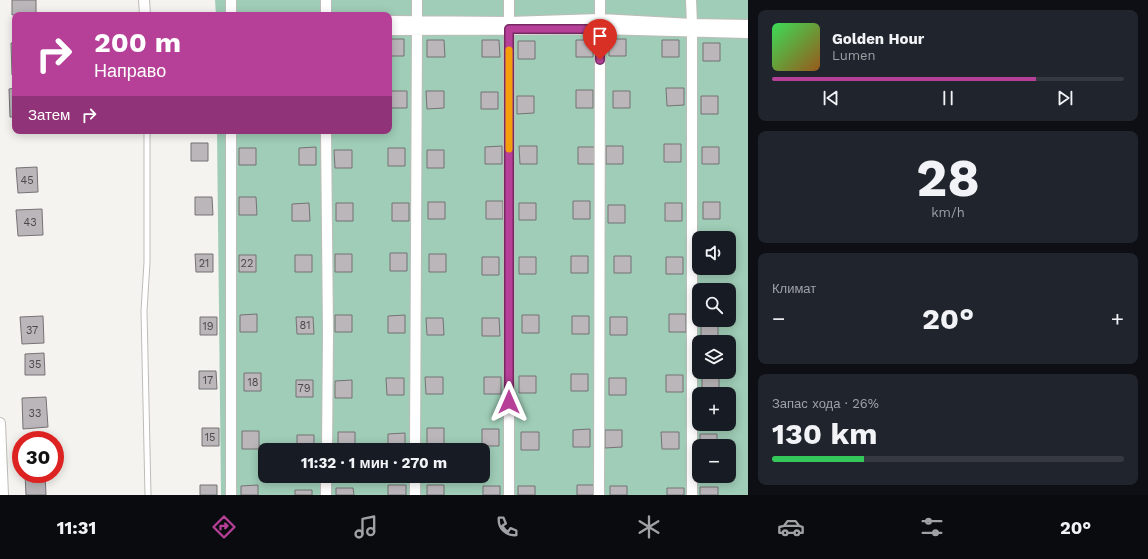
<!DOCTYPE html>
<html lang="ru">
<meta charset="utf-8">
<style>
body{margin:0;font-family:"Work Sans",sans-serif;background:#20242c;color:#f1f3f6;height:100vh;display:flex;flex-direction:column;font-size:15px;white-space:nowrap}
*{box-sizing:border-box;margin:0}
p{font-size:13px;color:#9ea1a6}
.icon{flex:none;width:22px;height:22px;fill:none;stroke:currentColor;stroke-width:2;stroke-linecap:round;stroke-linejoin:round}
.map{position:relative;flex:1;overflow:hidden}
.panel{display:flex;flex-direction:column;gap:10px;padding:10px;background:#0d0f14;width:400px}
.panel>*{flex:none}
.hud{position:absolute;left:12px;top:12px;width:380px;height:122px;border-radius:8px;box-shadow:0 2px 10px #0003;background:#b64097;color:#fff;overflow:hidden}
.tools{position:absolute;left:692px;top:231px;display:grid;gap:8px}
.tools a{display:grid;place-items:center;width:44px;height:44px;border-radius:8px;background:#171b24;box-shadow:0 2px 10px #0003;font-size:20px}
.speed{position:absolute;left:12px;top:431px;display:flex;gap:8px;font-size:20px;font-weight:700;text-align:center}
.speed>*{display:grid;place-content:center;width:52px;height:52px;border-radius:50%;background:#171b24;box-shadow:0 2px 10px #0003;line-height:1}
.speed .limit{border:6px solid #d22;background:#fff;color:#111}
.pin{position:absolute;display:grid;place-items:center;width:34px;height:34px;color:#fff;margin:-41px -17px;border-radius:50% 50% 50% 0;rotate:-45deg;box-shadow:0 0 4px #0007}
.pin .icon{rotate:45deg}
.me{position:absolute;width:44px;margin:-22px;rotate:0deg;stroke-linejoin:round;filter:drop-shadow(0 0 3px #0008)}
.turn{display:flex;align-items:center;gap:14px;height:84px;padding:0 16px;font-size:18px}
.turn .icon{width:52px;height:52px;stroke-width:2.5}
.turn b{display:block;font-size:28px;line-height:34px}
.then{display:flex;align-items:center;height:38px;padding:0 16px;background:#0003;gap:8px;font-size:15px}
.big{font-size:30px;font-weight:700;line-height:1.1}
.panel .tile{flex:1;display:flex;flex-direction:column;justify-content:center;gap:6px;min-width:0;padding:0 14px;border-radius:8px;background:#20242c}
.panel .dial{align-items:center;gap:0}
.dial b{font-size:52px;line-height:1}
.song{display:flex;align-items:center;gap:12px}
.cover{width:48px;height:48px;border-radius:6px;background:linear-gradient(135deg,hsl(130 70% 55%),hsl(30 70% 35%))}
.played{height:4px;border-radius:2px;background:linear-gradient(90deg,#b64097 75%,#363941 75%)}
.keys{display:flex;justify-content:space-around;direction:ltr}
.heat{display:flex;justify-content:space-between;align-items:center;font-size:22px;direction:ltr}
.charge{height:6px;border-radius:3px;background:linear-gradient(90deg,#34c759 26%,#363941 0)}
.trip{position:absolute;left:258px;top:443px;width:232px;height:40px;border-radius:8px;background:#171b24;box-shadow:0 2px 10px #0003;font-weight:700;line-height:40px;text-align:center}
.tabs{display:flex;height:64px;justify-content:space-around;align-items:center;background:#090b0e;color:#9ea1a6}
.tabs .icon{width:28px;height:28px}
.tabs .selected{color:#b64097}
.tabs b{font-size:18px;color:#f1f3f6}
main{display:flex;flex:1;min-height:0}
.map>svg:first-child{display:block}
.green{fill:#9fcdb7;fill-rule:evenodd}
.building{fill:#bab6b9;stroke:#757275}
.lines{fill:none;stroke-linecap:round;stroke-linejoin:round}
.service-casing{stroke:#bebcb8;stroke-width:7}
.minor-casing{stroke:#bebcb8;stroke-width:12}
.service{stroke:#fff;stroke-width:5}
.minor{stroke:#fff;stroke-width:10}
.route-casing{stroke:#762a62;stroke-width:10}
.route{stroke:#b64097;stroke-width:7}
.slow{stroke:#f59e0b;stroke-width:7}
.labels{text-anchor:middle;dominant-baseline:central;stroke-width:3.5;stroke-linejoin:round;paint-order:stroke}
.number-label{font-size:11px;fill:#4b4949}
</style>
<main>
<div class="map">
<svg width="748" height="495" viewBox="0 0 748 495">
<rect width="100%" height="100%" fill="#f5f3ef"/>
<path class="green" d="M215 0H748V495H221L217 131H389V15H216ZM699 238H729V268H699ZM699 290H729V320H699ZM699 342H729V372H699ZM699 394H729V424H699ZM699 446H729V476H699ZM265 450H483V476H265Z"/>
<path class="building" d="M12 0H36V13L12 15Z
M389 39H404V56H389Z
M609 39H626V56H609Z
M427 40H444L445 57H427Z
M482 40H499L500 57H482Z
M576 40H593V57H576Z
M662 40H679V57H662Z
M518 41H535V59H518Z
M11 43H15V74L12 75Z
M703 43H720V61H703Z
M15 88V117H10L9 89Z
M666 88H684V105L667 106Z
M576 90H593V108H576Z
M390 91H407V108H390Z
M426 91H444V108L427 109Z
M613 91H630V108H613Z
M481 92H498V109H481Z
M517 96H534V113L517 114Z
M701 96H718V114H701Z
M191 143H208V161H191Z
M664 144H681V162H664Z
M502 146V164H485V147Z
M519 146H537V164H520Z
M606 146H623V164H606Z
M316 147V165H299V148Z
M578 147H595V164H578Z
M702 147H719V164H702Z
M239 148H256V165H239Z
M388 148H405V166H388Z
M334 150H352V168H335Z
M427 150H444V168H427Z
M37 167 38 192 18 193 16 168Z
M195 197H212L213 215H195Z
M239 197H256L257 215H239Z
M486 201H503V219H486Z
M573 201H590V219H573Z
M428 202H445V219H428Z
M703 202H720V219H703Z
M309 203 310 221H292V204Z
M336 203H353V221H336Z
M392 203H409V221H392Z
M519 203H536V220H519Z
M665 203H682V221H665Z
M608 205H625V223H608Z
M42 209 43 235 18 236 16 210Z
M390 253H407V271H390Z
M195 254H213V272H196Z
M335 254H352V272H335Z
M429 254H446V272H429Z
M239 255H256V272H239Z
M295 255H312V272H295Z
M697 255H699V268H714V272H697Z
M571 256H588V273H571Z
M614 256H631V273H614Z
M482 257H499V275H482Z
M519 257H536V274H519Z
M666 257H683V274H666Z
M257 314V332H240V315Z
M669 314H686V332H669Z
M335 315H352V332H335Z
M405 315V333H388V316Z
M522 315H539V333H522Z
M43 316 44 343 22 344 20 317Z
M572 316H589V334H572Z
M200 317H217V335H200Z
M296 317H313L314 334H297Z
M610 317H627V335H610Z
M426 318H443L444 335H427Z
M482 318H499L500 336H482Z
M701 320H718V337H701Z
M44 353 45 375H25V354Z
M199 371H216L217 389H199Z
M244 373H261V391H244Z
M571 374H588V391H571Z
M666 375H683V392H666Z
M519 376H536V393H519Z
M425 377H443V394H426Z
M484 377H501V394H484Z
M386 378H404V395H387Z
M609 378H626V395H609Z
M702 378H719V394H702Z
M296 380H313V397H296Z
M352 380V398H335V381Z
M46 397 48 427 23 429 22 398Z
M202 428H219V446H202Z
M427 428H444V445L427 446Z
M482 429H499V446H482Z
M590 429V447H573V430Z
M605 430H622V447L605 448Z
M242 431H259V449H242Z
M338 432H355V450H338Z
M521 432H539V450H521Z
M661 432H679V449H662Z
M405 433V450H388V434Z
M700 434H717V446H700Z
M297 435H314V450H297Z
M25 474H45L46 495H26Z
M200 485H217V495H200Z
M258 485V495H241V486Z
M388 485H406V495H388Z
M427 485H444V495H427Z
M577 485H594V495H577Z
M483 486H500V495H483Z
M518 486H535V495H518Z
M610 486H627V495H610Z
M700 487H718V495H700Z
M336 488H353L354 495H336Z
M667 488H684V495H667Z
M295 490H312V495H295Z"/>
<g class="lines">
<defs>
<path id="service" d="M147 131V262L144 311 148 495"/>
<path id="minor" d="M144 0 145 15
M231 0V15
M326 0V15
M417 0V21
M509 0V22
M600 0V19
M691 0 692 24
M389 21 509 22 600 19 692 24 748 25
M509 29V495
M389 30 600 29 748 33
M692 32V495
M231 131V495
M326 131 328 333 327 450
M0 423 3 495
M415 450 417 30
M326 495V476
M415 495V476
M599 495 600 29"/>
</defs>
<use href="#service" class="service-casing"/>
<use href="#minor" class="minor-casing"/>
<use href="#service" class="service"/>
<use href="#minor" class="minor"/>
</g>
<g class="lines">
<defs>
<path id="route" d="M509 402V29H600V60"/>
</defs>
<use href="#route" class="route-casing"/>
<use href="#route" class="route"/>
<path class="slow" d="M509 50V149"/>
</g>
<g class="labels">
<g class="number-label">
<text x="27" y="180">45</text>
<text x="30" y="222">43</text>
<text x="204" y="263">21</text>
<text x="247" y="263">22</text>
<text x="305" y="325">81</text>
<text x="208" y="326">19</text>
<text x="32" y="330">37</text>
<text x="35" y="364">35</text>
<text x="208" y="380">17</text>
<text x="253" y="382">18</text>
<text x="304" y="388">79</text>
<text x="35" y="413">33</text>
<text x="210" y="437">15</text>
</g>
</g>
</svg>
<div class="tools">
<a><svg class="icon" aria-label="sound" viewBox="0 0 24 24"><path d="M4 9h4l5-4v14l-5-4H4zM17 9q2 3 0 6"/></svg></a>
<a><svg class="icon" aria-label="search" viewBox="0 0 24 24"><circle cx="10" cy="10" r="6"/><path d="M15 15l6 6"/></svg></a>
<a><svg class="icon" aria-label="layers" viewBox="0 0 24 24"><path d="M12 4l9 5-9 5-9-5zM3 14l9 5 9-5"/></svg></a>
<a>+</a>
<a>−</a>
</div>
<div class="speed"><div class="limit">30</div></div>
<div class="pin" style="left:600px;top:60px;background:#d93025"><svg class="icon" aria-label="arrive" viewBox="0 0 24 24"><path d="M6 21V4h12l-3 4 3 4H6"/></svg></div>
<svg class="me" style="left:509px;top:402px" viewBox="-20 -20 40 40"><path d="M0-17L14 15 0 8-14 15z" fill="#b64097" stroke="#fff" stroke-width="4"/></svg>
<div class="trip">11:32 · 1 мин · 270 m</div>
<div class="hud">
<div class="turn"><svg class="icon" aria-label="right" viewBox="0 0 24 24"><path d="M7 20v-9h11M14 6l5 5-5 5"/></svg><div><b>200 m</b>Направо</div></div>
<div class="then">Затем<svg class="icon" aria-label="right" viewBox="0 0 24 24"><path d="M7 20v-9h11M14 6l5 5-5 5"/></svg></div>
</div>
</div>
<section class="panel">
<div class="tile">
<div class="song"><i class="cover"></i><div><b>Golden Hour</b><p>Lumen</p></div></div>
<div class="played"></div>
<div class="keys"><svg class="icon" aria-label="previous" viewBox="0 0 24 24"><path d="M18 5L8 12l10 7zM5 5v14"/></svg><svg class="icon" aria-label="pause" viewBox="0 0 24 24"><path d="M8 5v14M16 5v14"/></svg><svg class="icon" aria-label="next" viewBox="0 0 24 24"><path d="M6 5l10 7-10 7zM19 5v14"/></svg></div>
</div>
<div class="tile dial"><b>28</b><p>km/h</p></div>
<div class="tile"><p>Климат</p>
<div class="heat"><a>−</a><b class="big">20°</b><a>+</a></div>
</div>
<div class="tile"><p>Запас хода · 26%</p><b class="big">130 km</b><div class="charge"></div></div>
</section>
</main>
<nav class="tabs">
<b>11:31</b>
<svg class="icon selected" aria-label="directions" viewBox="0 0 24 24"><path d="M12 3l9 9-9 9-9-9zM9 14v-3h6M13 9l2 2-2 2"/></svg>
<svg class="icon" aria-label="music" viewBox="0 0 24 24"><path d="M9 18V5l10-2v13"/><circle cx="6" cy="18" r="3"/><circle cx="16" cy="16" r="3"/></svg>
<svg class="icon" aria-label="phone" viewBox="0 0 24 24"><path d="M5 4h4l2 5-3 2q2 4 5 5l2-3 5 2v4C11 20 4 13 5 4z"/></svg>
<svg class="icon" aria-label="climate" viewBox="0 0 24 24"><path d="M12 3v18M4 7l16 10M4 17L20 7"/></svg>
<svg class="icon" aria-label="car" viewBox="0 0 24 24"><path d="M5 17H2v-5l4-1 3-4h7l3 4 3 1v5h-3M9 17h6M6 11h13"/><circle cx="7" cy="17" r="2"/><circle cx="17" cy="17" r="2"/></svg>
<svg class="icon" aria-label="filters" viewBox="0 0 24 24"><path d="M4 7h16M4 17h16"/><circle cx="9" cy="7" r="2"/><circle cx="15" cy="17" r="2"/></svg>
<b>20°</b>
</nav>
